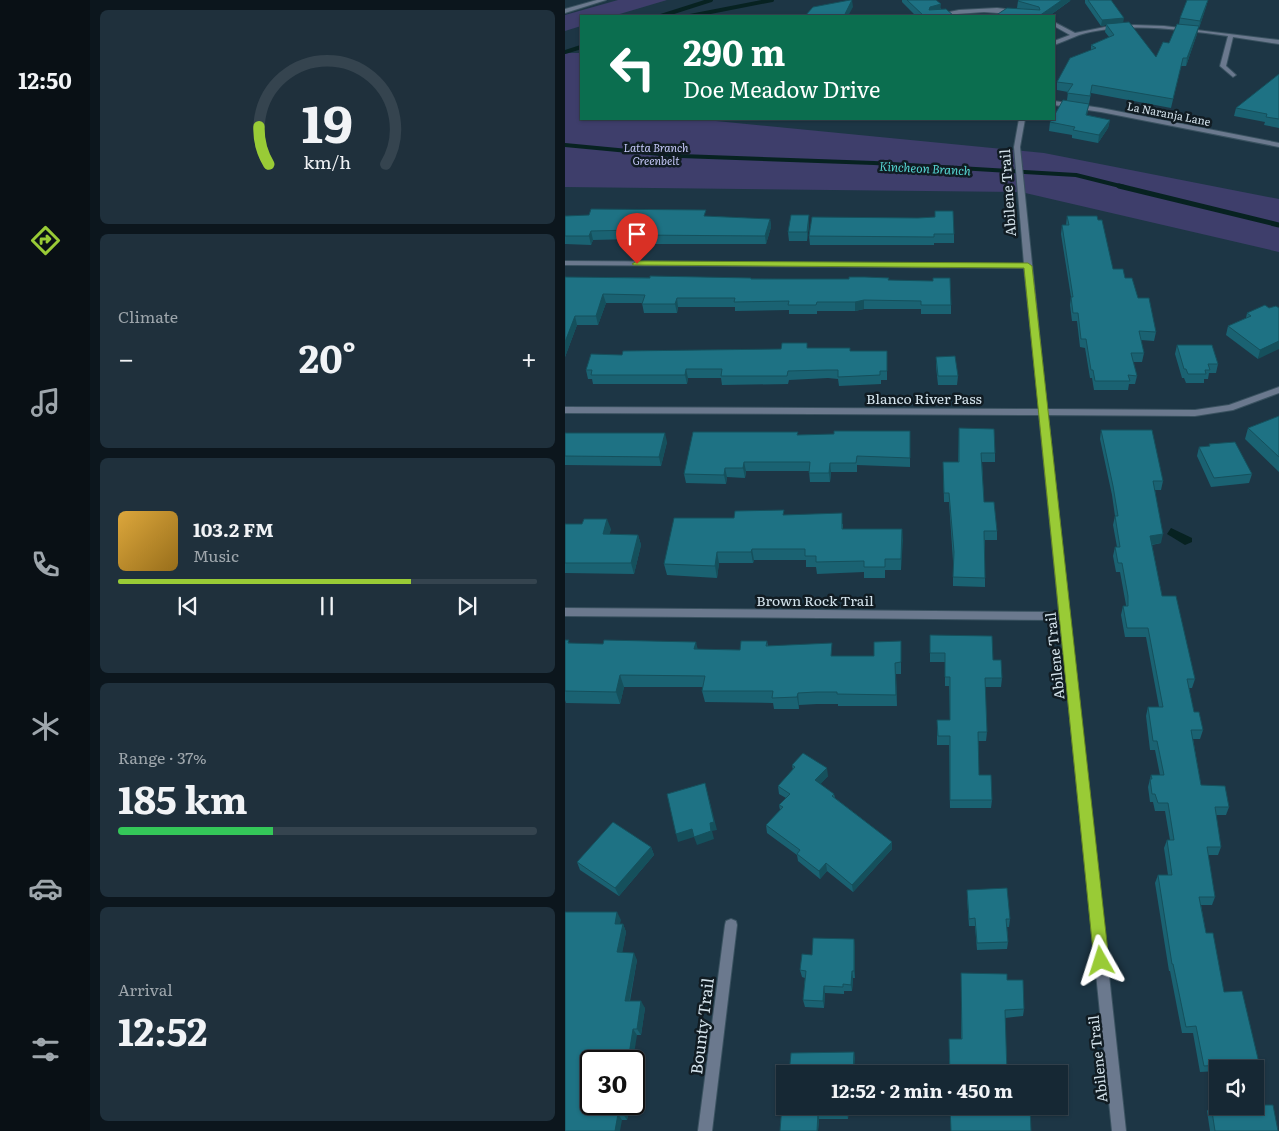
<!DOCTYPE html>
<meta charset="utf-8">
<style>
body{margin:0;font-family:Literata,serif;background:#1f303c;color:#f1f3f6;height:100vh;display:flex;flex-direction:column;font-size:19px;white-space:nowrap}
*{box-sizing:border-box;margin:0}
p{font-size:16px;color:#9ea6ac}
.icon{flex:none;width:28px;height:28px;fill:none;stroke:currentColor;stroke-width:2;stroke-linecap:round;stroke-linejoin:round}
.map{position:relative;flex:1;overflow:hidden}
.drawer{display:flex;flex-direction:column;gap:10px;padding:10px;background:#0c161d;width:475px}
.drawer>*{flex:none}
.guide{position:absolute;left:15px;top:15px;width:475px;height:105px;border-radius:0px;box-shadow:0 1px 4px #0004,0 0 0 1px #35444f;background:#0b6e4f;color:#fff;overflow:hidden}
.tools{position:absolute;left:644px;top:1060px;display:grid;gap:10px}
.tools a{display:grid;place-items:center;width:55px;height:55px;border-radius:0px;background:#162834;box-shadow:0 1px 4px #0004,0 0 0 1px #35444f;font-size:25px}
.speed{position:absolute;left:15px;top:1050px;display:flex;gap:10px;font-size:25px;font-weight:700;text-align:center}
.speed>*{display:grid;place-content:center;width:65px;height:65px;border-radius:50%;background:#162834;box-shadow:0 1px 4px #0004,0 0 0 1px #35444f;line-height:1}
.speed .limit{border:2px solid #111;border-radius:8px;background:#fff;color:#111}
.pin{position:absolute;display:grid;place-items:center;width:42px;height:42px;color:#fff;margin:-51px -21px;border-radius:50% 50% 50% 0;rotate:-45deg;box-shadow:0 0 5px #0007}
.pin .icon{rotate:45deg}
.me{position:absolute;width:55px;margin:-28px;rotate:354deg;stroke-linejoin:round;filter:drop-shadow(0 0 4px #0008)}
.turn{display:flex;align-items:center;gap:18px;height:105px;padding:0 20px;font-size:22px}
.turn .icon{width:65px;height:65px;stroke-width:2.5}
.turn b{display:block;font-size:35px;line-height:42px}
.big{font-size:38px;font-weight:700;line-height:1.1}
.drawer .card{flex:1;display:flex;flex-direction:column;justify-content:center;gap:8px;min-width:0;padding:0 18px;border-radius:8px;background:#1f303c}
.drawer .dial{align-items:center;gap:0}
.dial svg{height:130px;overflow:visible;fill:none;stroke:#35444f;stroke-width:7;stroke-linecap:round;text-anchor:middle}
.dial text{fill:#f1f3f6;stroke:none}
.song{display:flex;align-items:center;gap:15px}
.cover{width:60px;height:60px;border-radius:8px;background:linear-gradient(135deg,hsl(40 70% 55%),hsl(40 70% 35%))}
.played{height:5px;border-radius:2px;background:linear-gradient(90deg,#99cb36 70%,#35444f 70%)}
.keys{display:flex;justify-content:space-around;direction:ltr}
.heat{display:flex;justify-content:space-between;align-items:center;font-size:28px;direction:ltr}
.charge{height:8px;border-radius:4px;background:linear-gradient(90deg,#34c759 37%,#35444f 0)}
.trip{position:absolute;left:211px;top:1065px;width:292px;height:50px;border-radius:0px;background:#162834;box-shadow:0 1px 4px #0004,0 0 0 1px #35444f;font-weight:700;line-height:50px;text-align:center}
main{display:flex;flex:1;min-height:0}
.tabs{display:flex;flex-direction:column;width:90px;justify-content:space-around;align-items:center;background:#091015;color:#9ea6ac}
.tabs .icon{width:35px;height:35px}
.tabs .selected{color:#99cb36}
.tabs b{font-size:22px;color:#f1f3f6}
.map>svg:first-child{display:block}
.green{fill:#3e3e6b}
.water{fill:#072221}
.lines{fill:none;stroke-linecap:round;stroke-linejoin:round}
.stream-far1{stroke:#072221;stroke-width:4}
.stream{stroke:#072221;stroke-width:5}
.minor-casing{stroke:#3a5260;stroke-width:2}
.minor{fill:#6b798e;fill-rule:evenodd}
.wall{fill:#1a6272}
.shaded-wall{fill:#15505c}
.building{fill:#1e7284;stroke:#15505c}
.route{fill:#99cb36;stroke:#638423}
.labels{text-anchor:middle;dominant-baseline:central;stroke-width:5;stroke-linejoin:round;paint-order:stroke}
.far-street-label{font-size:11px;fill:#d4e3ec;stroke:#111c23}
.far-park-label{font-size:11px;font-style:italic;fill:#c5c8f8;stroke:#111c23}
.far-water-label{font-size:12px;font-style:italic;fill:#56d6d3;stroke:#111c23}
.street-label{font-size:14px;fill:#d4e3ec;stroke:#111c23}
.near-street-label{font-size:16px;fill:#d4e3ec;stroke:#111c23}
</style>
<main>
<nav class="tabs">
<b>12:50</b>
<svg class="icon selected" aria-label="directions" viewBox="0 0 24 24"><path d="M12 3l9 9-9 9-9-9zM9 14v-3h6M13 9l2 2-2 2"/></svg>
<svg class="icon" aria-label="music" viewBox="0 0 24 24"><path d="M9 18V5l10-2v13"/><circle cx="6" cy="18" r="3"/><circle cx="16" cy="16" r="3"/></svg>
<svg class="icon" aria-label="phone" viewBox="0 0 24 24"><path d="M5 4h4l2 5-3 2q2 4 5 5l2-3 5 2v4C11 20 4 13 5 4z"/></svg>
<svg class="icon" aria-label="climate" viewBox="0 0 24 24"><path d="M12 3v18M4 7l16 10M4 17L20 7"/></svg>
<svg class="icon" aria-label="car" viewBox="0 0 24 24"><path d="M5 17H2v-5l4-1 3-4h7l3 4 3 1v5h-3M9 17h6M6 11h13"/><circle cx="7" cy="17" r="2"/><circle cx="17" cy="17" r="2"/></svg>
<svg class="icon" aria-label="filters" viewBox="0 0 24 24"><path d="M4 7h16M4 17h16"/><circle cx="9" cy="7" r="2"/><circle cx="15" cy="17" r="2"/></svg>
</nav>
<section class="drawer">
<div class="card dial"><svg viewBox="0 0 100 80">
<path d="M14 69A42 42 0 1 1 86 69"/>
<path d="M14 69A42 42 0 0 1 8 46" stroke="#99cb36"/>
<text x="50" y="56" font-size="32" font-weight="700">19</text>
<text x="50" y="72" font-size="11">km/h</text>
</svg></div>
<div class="card"><p>Climate</p>
<div class="heat"><a>−</a><b class="big">20°</b><a>+</a></div>
</div>
<div class="card">
<div class="song"><i class="cover"></i><div><b>103.2 FM</b><p>Music</p></div></div>
<div class="played"></div>
<div class="keys"><svg class="icon" aria-label="previous" viewBox="0 0 24 24"><path d="M18 5L8 12l10 7zM5 5v14"/></svg><svg class="icon" aria-label="pause" viewBox="0 0 24 24"><path d="M8 5v14M16 5v14"/></svg><svg class="icon" aria-label="next" viewBox="0 0 24 24"><path d="M6 5l10 7-10 7zM19 5v14"/></svg></div>
</div>
<div class="card"><p>Range · 37%</p><b class="big">185 km</b><div class="charge"></div></div>
<div class="card"><p>Arrival</p><b class="big">12:52</b></div>
</section>
<div class="map">
<svg width="714" height="1131" viewBox="0 0 714 1131">
<rect width="100%" height="100%" fill="#1d3645"/>
<path class="green" d="M53 0H102L48 16H16V26L0 31V15Z
M0 53H16V119H131L479 153 714 199V252L456 192 0 187Z"/>
<path class="water" d="M606 528 627 538V542L620 545 602 534Z"/>
<g class="lines">
<path class="stream-far1" d="M96 16 146 0
M125 16 207 0
M0 52 16 47
M0 145 116 156 309 163 511 175 559 187"/>
<path class="stream" d="M554 186 714 225"/>
<defs>
<path id="minor" d="M32 0H41L0 13V9Z
M432 8 458 11 473 16 419 12 365 16 394 10Z
M489 22 510 33 540 27 569 25 599 26 714 40V44L668 37 661 66 671 75 668 77 655 66 663 36C616 30 561 21 514 35 506 38 498 42 489 45V41L505 35 489 26Z
M489 101 536 108 714 143V147L536 112 489 105Z
M454 119H460L455 147 482 409 630 410 664 405 714 387V393L668 410 630 416 483 415 561 1131H547L495 620 0 616V608L494 612 474 415 0 413V407L474 409 459 268 0 265V261L459 264 449 147Z
M166 919 171 921 172 925 147 1131H133L160 925 161 921Z"/>
</defs>
<use href="#minor" class="minor-casing"/>
<use href="#minor" class="minor"/>
</g>
<path class="wall" d="M337 0H371L376 9 389 16H351L337 2Z
M520 0H546L558 22 591 57 604 43 614 24 615 18 643 0 641 7 634 28H633L632 34 621 66H616L606 108 526 93 522 115 545 120 543 128 533 143 507 138V135L484 131 485 122 502 100 503 92 492 90V82L526 50V45L544 37 540 32 541 25 536 26 520 3Z
M453 1H505L484 16 452 8Z
M714 74V128L699 125 700 122 669 116 671 108Z
M0 216H142L205 219 206 227 201 244H70L69 239 28 240 26 245 0 244Z
M502 216 548 269 560 278 573 298 591 332 589 341 576 340 579 353 577 362H568L572 376 570 384H564L563 390H529L527 378H525L520 348 515 347 512 321H507L505 305 506 297 496 234 497 225H501Z
M247 217 389 234V243H369V245H245L244 236Z
M244 224 242 241H224L223 232Z
M0 277 324 280 386 305V314H356V309H299L290 311H252V314H224V310L170 311V307H113L112 313H79L77 303H41L33 325H12L0 357Z
M711 306 693 359 661 335 663 326 681 318 682 313 704 308Z
M612 345 653 364 651 373H644L643 379H639V383H621L619 378H617L610 354Z
M242 348 285 351H322V380H316V384L274 386 273 379 263 378 224 380 223 384 157 385 156 378H123L122 384H28L27 379H23L21 370 57 355Z
M371 357 393 376 392 385H373L371 366Z
M714 416V472L680 439 683 428Z
M394 428 430 453V462H417L419 502 432 531V540H420V587L388 586V561L384 502H379L378 462H393Z
M536 430 598 481 596 490H590L596 543 587 545 597 596 630 679 627 688H624L629 712 638 730 635 739H628L636 785 664 807 661 815H651L656 847 653 855H643L650 897 647 905H636L641 933 659 992 694 1063 690 1069H652V1071L635 1072 628 1033H617L605 971H604L590 883 593 875H603L599 848 602 840H605L600 811H590L588 802H585L583 787 586 775H595L590 750H585L581 716 583 707H594L581 637H560L556 615 558 606H561V605L555 572H551L548 556 550 547H552L548 525 550 516 547 495 535 439Z
M345 431V467L292 465V472H266L265 482H245L244 471H181L180 478 162 477 161 484 121 483 119 474 233 432V435L269 434Z
M0 433 102 442 96 466 0 465Z
M644 444 687 474 684 483 646 487 632 456 634 447 644 446Z
M219 515 278 524V529H337L336 570H320V578H299V572L252 574 251 567H241V560H189L188 563H154L152 578 102 575 99 564 169 518Z
M0 524 46 529 44 534 73 535 76 545 69 574 0 573V574Z
M365 635 428 660 437 678 436 687H420L422 732 421 741H413L414 775 427 800 426 808H385L384 745H372V720H385L384 686H380V662H365Z
M0 640 5 643 133 649 175 650 202 641 203 646 268 656H309L336 641V674H331L332 706H273V704H252L234 705V709H209L208 703 140 702 137 691 138 687H59L55 704 1 703 0 700Z
M227 765 263 776 255 784 269 794 270 798 327 842V849L288 892 262 871 255 879 233 861 232 855 202 833 201 825 215 810 214 805 221 798 214 794 213 786 228 770Z
M86 847 89 855 54 896 15 870 12 862Z
M402 890 445 919 444 927H442L443 942 442 949 412 950 410 926H404L402 897Z
M56 920 55 924H58L61 932 57 952 72 960 65 1001 80 1008 76 1035H72L26 1061 65 1104 62 1120H57L0 1131Z
M289 939 290 978H288L287 991H279V994L260 993 259 1008 240 1007 238 1000 240 978 237 977 235 970 247 955Z
M396 973 442 980 459 1009 458 1016 440 1018 442 1074H384V1039H396Z
M646 1105 713 1131H645L642 1111Z
M220 1106H284L283 1119H254L253 1131H215Z"/>
<path class="shaded-wall" d="M287 0 288 7 283 16H279Z
M497 0H506L484 16H474Z
M643 0 641 7 634 28 635 21Z
M376 4 375 12 364 10 365 7Z
M559 18 558 24H541V25L536 26 537 20Z
M634 26 632 34 621 66 622 58Z
M545 120 543 128 533 143 534 135Z
M244 215V224L242 241V232Z
M205 219 206 227 201 244 200 236Z
M26 231 28 240 26 245 24 236Z
M38 294 41 303 33 325 31 316Z
M112 298 113 307 112 313 110 304Z
M299 300V309L290 311V302Z
M10 316 12 325 0 357V342Z
M714 341V349L693 359 695 350Z
M121 369 123 378 122 384 120 375Z
M100 433 102 442 96 466 94 457Z
M179 462 181 471 180 478 178 468Z
M265 463 266 472 265 482 264 473Z
M160 468 162 477 161 484 159 475Z
M42 519 46 529 42 545 38 534Z
M337 529 338 540 336 570V559Z
M598 534 596 543 583 545 585 536Z
M73 535 76 545 69 574 66 563Z
M187 549 189 560 188 563 186 552Z
M152 552 154 563 152 578 150 566Z
M131 642 134 654 129 649Z
M55 675 59 687 55 704 51 692Z
M233 693 234 705V709L232 697Z
M262 768 263 776 251 789 250 780Z
M140 783 152 830 147 831 149 839 132 845 129 837 113 842 111 834Z
M327 842V849L288 892 287 885Z
M86 847 89 855 54 896 50 888Z
M261 863 262 871 255 879 254 871Z
M52 912 56 920 53 932 50 924Z
M58 924 61 932 56 960 52 952Z
M289 939 290 946V978L289 971Z
M69 953 72 960 63 1008 60 1001Z
M287 971 288 978 287 991 286 985Z
M259 986 260 993 259 1008 258 1001Z
M76 1001 80 1008 76 1035 72 1029Z
M68 1029 72 1035 68 1061H63Z
M289 1052 290 1058 289 1074H288Z
M60 1104H65L62 1120 58 1114Z
M282 1106H284L283 1119 282 1113Z
M253 1113 254 1119 253 1131H252Z
M53 1114 57 1120 55 1131H50Z"/>
<path class="building" d="M285 0H287L279 16H240L248 7Z
M342 0H371L376 4 365 7 364 10 381 9 389 16H358H359Z
M454 0H497L474 16H430L442 8 475 10 474 7 453 1Z
M523 0H546L559 18 537 20Z
M622 0H643L635 21 615 18Z
M564 22 591 57 598 42 604 43 612 24 634 26 622 58H618L608 99 527 85 525 96 502 93 508 84 492 82 505 58 531 48 526 45 549 35 541 24Z
M714 74V119L701 117 702 114 671 108Z
M498 100 524 104 521 115 545 120 534 135 508 130 510 127 485 122 487 119H489V116Z
M26 209 141 210 139 216 205 219 200 236 69 235 70 230 26 231 24 236H0V216L24 215Z
M370 211H388L389 234H369V237L244 236 247 217 353 218 370 217Z
M226 215H244L242 232H223Z
M502 216H532L533 220H537L548 269H558L560 278H567L573 298H584L591 332 574 331 579 353H566L572 376 563 375 565 381H530L528 370H526L521 339H516L513 313H508L506 297H508L497 225H504Z
M85 276 186 278V279H284V277H300L324 278 323 280 368 281V278H385L386 305H356V301L299 300 290 302H252L251 305H223L224 301 169 302 170 298H112L110 304H77L80 295 38 294 31 316H10L0 342V277L85 278Z
M700 305 704 308 711 306 714 308V341L695 350 663 326 686 316 682 313Z
M217 343H242V348H285V351H322V371H315V375L273 377V370H262L223 371 222 376H156L157 369H121L120 375H26L27 370H21L26 354 57 355 58 351 216 349Z
M612 345H647L653 364H643L645 370H640L641 374H623L621 369H619Z
M390 356 393 376H373L371 357Z
M714 416V457L683 428Z
M394 428 429 429 430 453H416L419 502H429L432 531H419L420 578 388 577 389 552 384 493H379L378 462H394Z
M536 430H587L598 481H588L598 534 585 536 597 596H611L630 679H622L629 712H634L638 730H626L636 785 660 786 664 807H650L656 847H642L650 897H634L641 933H648L659 992 677 991 694 1063 639 1066 631 1026 621 1027 608 964H607L593 875H607L602 840H609L603 803H593L590 794H587L585 779H587L586 775H599L592 741H588L583 707H598L583 628H562L558 606H563V596L557 563H553L550 547H555L550 516H553L548 486Z
M269 431H345V458L292 456 291 463H265L264 473H244L245 462H179L178 468H160L159 475 119 474 128 432H233L232 435 269 434Z
M0 433H100L94 457 0 456Z
M670 442 687 474 649 478 634 447 645 446 644 444Z
M219 510 218 515 277 513V529H337L336 559H320V567H299V561L251 562V556H240V549H187L186 552H152L150 566 99 564 109 518H169L170 511Z
M19 519H42L38 534 73 535 66 563H0V524H17Z
M365 635 427 636 428 660H436L437 678H420L422 732H413L414 775H426L427 800H385V736H373L372 720H385V677H380V653H365Z
M0 640H4L3 643 38 644 39 640 131 642 129 649 175 650 176 641H202L201 646 267 643 266 656H309V642L336 641V662L330 663 331 695 272 694V692H251L233 693 232 697 207 698 208 691H137L140 676 55 675 51 692 0 691Z
M238 753 262 768 250 780 269 794 267 796 327 842 287 885 261 863 254 871 232 854 235 850 201 825 218 807 214 805 225 794 213 786 230 767 227 765Z
M140 783 149 822 145 823 146 831 129 837 127 829 111 834 102 794Z
M48 822 86 847 50 888 12 862Z
M442 888 445 919H441L443 942 412 943 410 918 404 919 402 890Z
M0 912H52L50 924H58L52 952 69 953 60 1001H76L72 1029H68L63 1061H26V1104H60L58 1114H53L50 1131H0Z
M248 938 289 939V971H287L286 985 278 984V987L259 986 258 1001 238 1000 241 971 235 970 237 954 247 955Z
M396 973 442 974V980H458L459 1009 440 1010 442 1074H385L384 1039H397Z
M289 1052 288 1074H224L226 1053Z
M219 1078H220V1106H282V1113H253L252 1131H215Z
M646 1105H652V1106H690V1105H708L713 1131H650Z
M385 1106H465L466 1131H386Z"/>
<path class="route" d="M72 261 463 263 467 266 544 961 542 966 536 968 531 966 529 961 459 268 69 265 67 264Z"/>
<g class="labels">
<g class="far-street-label">
<text transform="translate(604 113) rotate(11)">La Naranja Lane</text>
</g>
<g class="far-park-label">
<text x="91" y="147">Latta Branch<tspan x="91" dy="13">Greenbelt</tspan></text>
</g>
<g class="far-water-label">
<text transform="translate(360 168) rotate(3)">Kincheon Branch</text>
</g>
<g class="street-label">
<text transform="translate(442 193) rotate(-94)">Abilene Trail</text>
<text x="359" y="398">Blanco River Pass</text>
<text x="250" y="600">Brown Rock Trail</text>
<text transform="translate(489 656) rotate(-96)">Abilene Trail</text>
<text transform="translate(532 1059) rotate(-96)">Abilene Trail</text>
</g>
<g class="near-street-label">
<text transform="translate(136 1026) rotate(-83)">Bounty Trail</text>
</g>
</g>
</svg>
<div class="tools">
<a><svg class="icon" aria-label="sound" viewBox="0 0 24 24"><path d="M4 9h4l5-4v14l-5-4H4zM17 9q2 3 0 6"/></svg></a>
</div>
<div class="speed"><div class="limit">30</div></div>
<div class="pin" style="left:72px;top:264px;background:#d93025"><svg class="icon" aria-label="arrive" viewBox="0 0 24 24"><path d="M6 21V4h12l-3 4 3 4H6"/></svg></div>
<svg class="me" style="left:536px;top:961px" viewBox="-20 -20 40 40"><path d="M0-17L14 15 0 8-14 15z" fill="#99cb36" stroke="#fff" stroke-width="4"/></svg>
<div class="trip">12:52 · 2 min · 450 m</div>
<div class="guide">
<div class="turn"><svg class="icon" aria-label="left" viewBox="0 0 24 24"><path d="M17 20v-9H6M10 6l-5 5 5 5"/></svg><div><b>290 m</b>Doe Meadow Drive</div></div>
</div>
</div>
</main>
